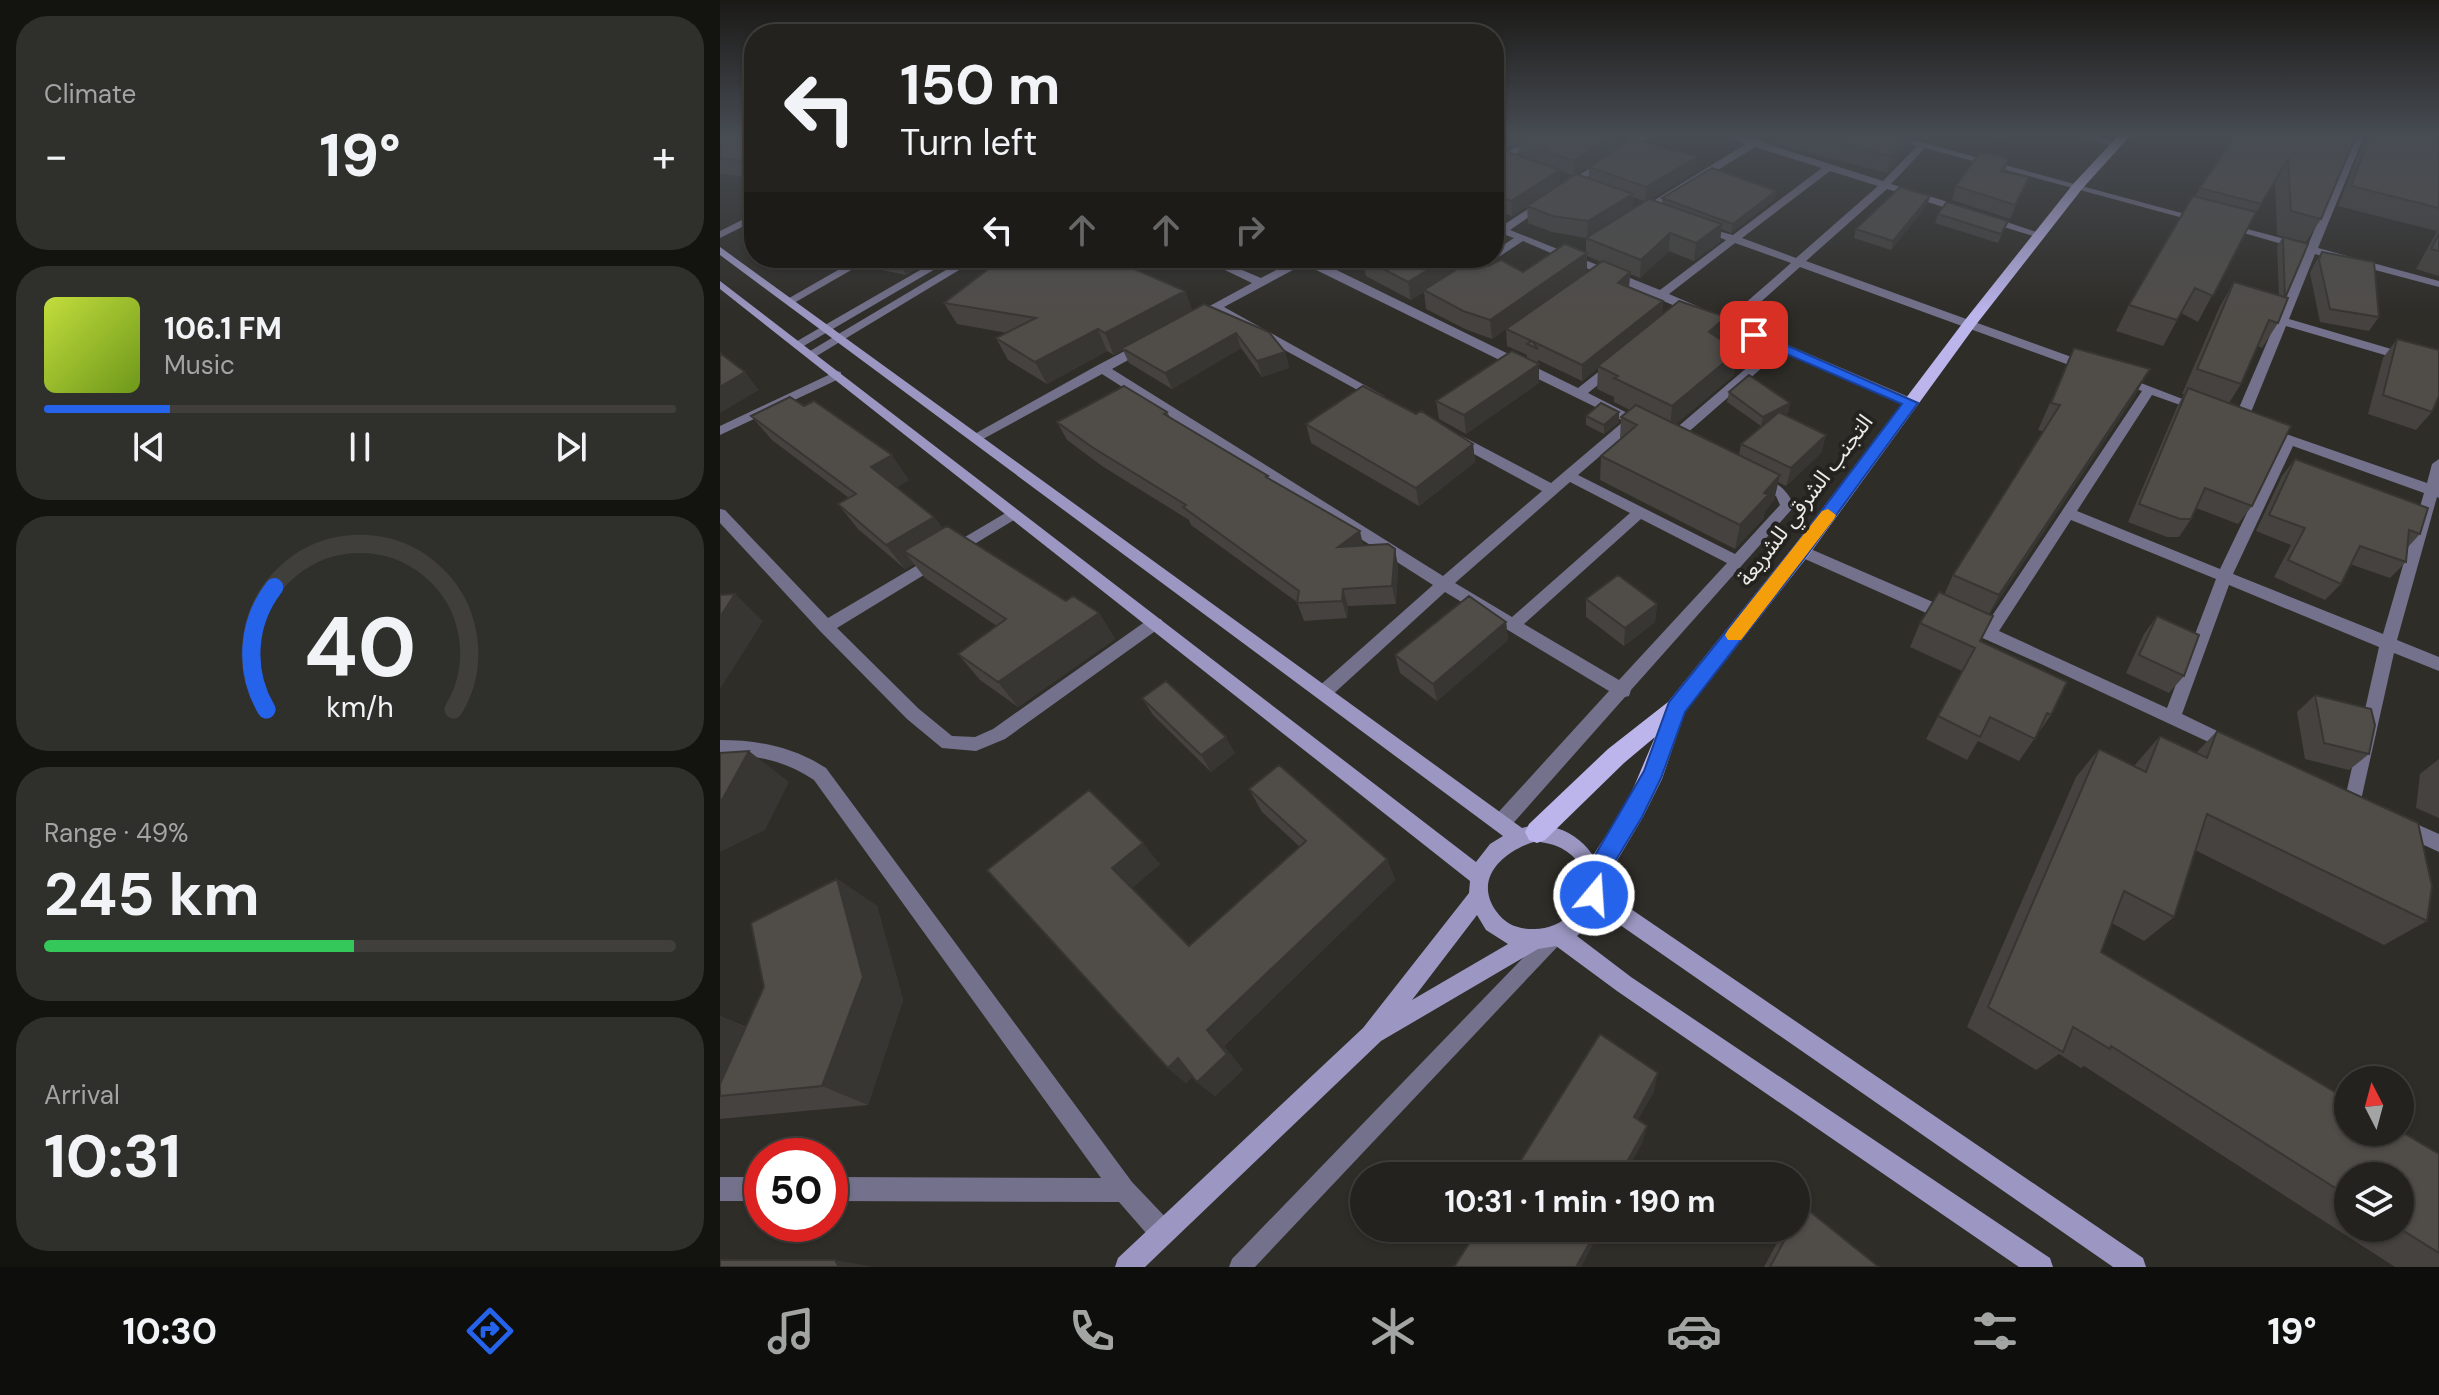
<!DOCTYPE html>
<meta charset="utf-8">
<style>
body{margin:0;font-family:"DM Sans","Noto Sans Arabic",sans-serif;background:#2f2f2b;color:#f1f3f6;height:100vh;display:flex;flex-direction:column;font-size:30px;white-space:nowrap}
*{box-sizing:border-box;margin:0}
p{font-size:26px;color:#a3a4a4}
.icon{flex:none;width:44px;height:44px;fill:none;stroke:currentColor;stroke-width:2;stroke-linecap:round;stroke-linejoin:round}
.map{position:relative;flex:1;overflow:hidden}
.panel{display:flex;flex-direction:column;gap:16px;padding:16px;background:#131310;width:720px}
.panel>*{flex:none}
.banner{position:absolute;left:24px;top:24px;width:760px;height:244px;border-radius:32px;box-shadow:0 2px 6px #0004,0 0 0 2px #403f3c;background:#23221e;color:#f1f3f6;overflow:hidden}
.needle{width:52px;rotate:354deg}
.controls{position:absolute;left:1614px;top:1066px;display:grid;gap:16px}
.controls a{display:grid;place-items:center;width:80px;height:80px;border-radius:50%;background:#23221e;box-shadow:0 2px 6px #0004,0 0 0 2px #403f3c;font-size:40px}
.speed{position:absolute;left:24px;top:1138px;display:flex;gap:16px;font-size:40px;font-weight:700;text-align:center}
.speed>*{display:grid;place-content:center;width:104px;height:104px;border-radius:50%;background:#23221e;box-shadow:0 2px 6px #0004,0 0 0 2px #403f3c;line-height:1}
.speed .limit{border:12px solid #d22;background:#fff;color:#111}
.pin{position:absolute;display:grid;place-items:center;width:68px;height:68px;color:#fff;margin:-34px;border-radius:16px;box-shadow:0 4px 12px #0006}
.me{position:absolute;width:88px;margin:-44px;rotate:18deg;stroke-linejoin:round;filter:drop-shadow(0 0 6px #0008)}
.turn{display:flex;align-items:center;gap:28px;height:168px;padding:0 24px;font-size:36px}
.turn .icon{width:104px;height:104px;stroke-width:2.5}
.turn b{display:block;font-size:56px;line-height:68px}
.lanes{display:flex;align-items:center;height:76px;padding:0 24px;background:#0003;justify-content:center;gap:40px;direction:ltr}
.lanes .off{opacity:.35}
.big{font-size:60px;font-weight:700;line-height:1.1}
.panel .tile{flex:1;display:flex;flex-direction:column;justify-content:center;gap:12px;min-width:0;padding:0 28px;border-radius:32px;background:#2f2f2b}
.panel .dial{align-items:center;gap:0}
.dial svg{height:208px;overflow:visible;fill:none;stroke:#403f3c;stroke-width:7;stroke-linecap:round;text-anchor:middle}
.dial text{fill:#f1f3f6;stroke:none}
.song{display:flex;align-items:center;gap:24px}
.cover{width:96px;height:96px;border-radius:12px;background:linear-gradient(135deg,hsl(70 70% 55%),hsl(80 70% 35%))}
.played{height:8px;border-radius:4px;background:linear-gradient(90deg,#2563eb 20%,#403f3c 20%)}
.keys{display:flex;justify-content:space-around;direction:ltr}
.heat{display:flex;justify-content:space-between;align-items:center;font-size:44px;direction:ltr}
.charge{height:12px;border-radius:6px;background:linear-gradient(90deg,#34c759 49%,#403f3c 0)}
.trip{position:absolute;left:630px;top:1162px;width:460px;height:80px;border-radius:40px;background:#23221e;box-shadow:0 2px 6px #0004,0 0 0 2px #403f3c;font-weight:700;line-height:80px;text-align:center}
.dock{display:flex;height:128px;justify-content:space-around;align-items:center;background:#0e0e0c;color:#a3a4a4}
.dock .icon{width:56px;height:56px}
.dock .on{color:#2563eb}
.dock b{font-size:36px;color:#f1f3f6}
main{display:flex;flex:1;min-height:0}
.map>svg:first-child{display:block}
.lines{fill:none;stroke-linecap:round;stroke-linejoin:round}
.service{fill:#74718c;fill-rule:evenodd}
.minor{fill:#74718c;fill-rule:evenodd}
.secondary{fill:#9c97c2;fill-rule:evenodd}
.primary{fill:#bbb5ec;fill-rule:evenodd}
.wall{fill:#45423f;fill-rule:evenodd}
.shaded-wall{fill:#383633}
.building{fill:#504d49;stroke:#383633;stroke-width:2}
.route{fill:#2563eb;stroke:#184099;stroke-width:2}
.slow{fill:#f59e0b}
.labels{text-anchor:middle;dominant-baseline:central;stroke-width:8;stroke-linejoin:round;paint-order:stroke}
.street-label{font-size:22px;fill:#ecebe8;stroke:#25231f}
</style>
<main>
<section class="panel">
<div class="tile"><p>Climate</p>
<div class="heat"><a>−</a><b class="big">19°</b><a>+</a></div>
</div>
<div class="tile">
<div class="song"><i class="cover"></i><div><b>106.1 FM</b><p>Music</p></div></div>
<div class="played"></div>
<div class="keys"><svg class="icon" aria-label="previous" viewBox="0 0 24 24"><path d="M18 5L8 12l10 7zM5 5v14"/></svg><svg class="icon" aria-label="pause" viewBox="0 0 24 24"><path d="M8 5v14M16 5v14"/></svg><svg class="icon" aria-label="next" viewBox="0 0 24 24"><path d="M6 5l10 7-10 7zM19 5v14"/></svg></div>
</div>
<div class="tile dial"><svg viewBox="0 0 100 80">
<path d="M14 69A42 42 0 1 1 86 69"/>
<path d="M14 69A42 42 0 0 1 17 22" stroke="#2563eb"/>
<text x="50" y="56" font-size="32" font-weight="700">40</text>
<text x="50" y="72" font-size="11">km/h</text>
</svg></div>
<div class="tile"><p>Range · 49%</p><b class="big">245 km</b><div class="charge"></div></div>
<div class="tile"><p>Arrival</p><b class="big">10:31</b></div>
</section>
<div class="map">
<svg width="1719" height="1267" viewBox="0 0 1719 1267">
<rect width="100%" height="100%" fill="#2f2d28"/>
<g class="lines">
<path class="service" d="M834 929 840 932 843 938 840 944 535 1267H509L512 1259 828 932Z"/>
<path class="minor" d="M818 136H829L774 166V159Z
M920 136H931L847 190 839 188Z
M1007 136 1040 139 1041 142 1163 181 1197 146 1164 136H1178L1487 220 1478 222 1205 148 1171 184 1250 209V213H1242L1167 189 1086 261 1371 364V370H1363L1080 267 1017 323 1196 400V406H1186L1061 351 957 442 952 443 945 439 947 436 1051 347 803 241 748 277 738 275 763 258H774V251L794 238 774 231V224L782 226 825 198 829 199V203L790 230 940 290 1006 240 979 230V226L1013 235 1102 168 1035 147 925 215H917V211L1026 144ZM1110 171 1158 186 1076 258 1022 238ZM1015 243 1071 263 1007 319 949 294Z
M1359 136H1374L1402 144 1397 147Z
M1634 136H1644L1598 248 1719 281V287L1595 254 1569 319 1719 363V371L1566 326 1527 422 1520 426 1515 425 1513 422 1586 251 1503 227 1508 224 1588 245Z
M34 214V221L0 238V231Z
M1264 217H1272L1325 235 1320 238 1264 221Z
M139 258H152L74 303 64 301Z
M221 258H234L82 347H74L72 344Z
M246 258H259L95 357 91 358 85 354Z
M480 258H494L541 278 579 258H592L858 388 891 362H899V368L868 393 929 424 922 428 915 426 858 475 1015 554 1060 505 1056 496 1035 485 1033 482 1035 479C1054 477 1068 490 1074 506L1072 509 911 690 909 696 905 697 788 829 781 831 774 829 772 823 774 817 889 691 725 592 610 697 604 699 598 697 596 692 598 687 713 585 382 374 263 439H253L251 436 378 365 420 343H428V349L392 369 723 576 822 491 730 441V435H740L831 483 904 421 584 264 504 307 664 396 662 399H654L495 312H486V308L532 283ZM850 482 910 513 792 617 735 583ZM921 519 1007 563 899 680 804 624Z
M117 371 121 372V378L0 435V426Z
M1400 375 1486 408 1480 412 1432 395 1357 511 1500 569 1561 442 1542 435V429H1552L1707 483 1712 464 1719 459V498L1717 497 1677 640 1719 657V671L1674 653 1639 809 1633 811 1627 809 1624 803 1659 647 1509 585 1462 714 1516 740 1519 745 1516 750 1510 752 1321 664 1076 555 1074 551 1076 547H1086L1266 625 1422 391 1396 382V376ZM1573 446 1704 493 1663 634 1513 574ZM1351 520 1496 579 1447 708 1279 631Z
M294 508 301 513 299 517 117 628 199 709 232 736 255 737 273 729 429 619H441L443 623 441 627 285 739 256 751 222 748 187 719 100 631 0 523V509L5 510 108 618Z
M0 740C39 740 73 747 106 768L412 1182 451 1223 454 1232 451 1241 442 1244 433 1241 399 1202 110 1201V1177L381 1178 94 780C64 760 35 755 0 754Z
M1683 818 1719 834V852L1676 832 1674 826 1676 820Z
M0 1177H42V1201H0Z"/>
<path class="secondary" d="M0 247 802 828C842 816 883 848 883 890L1423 1258 1426 1267H1393L877 909 871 922 857 936 911 977 1330 1258 1333 1267H1299L897 991 836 946 818 949 661 1041 425 1267H395L398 1258 643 1028 749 893 750 881 0 289V281L756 862 770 844 783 836 0 255ZM817 841C824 843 834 844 841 848 887 872 859 930 813 929 797 929 785 924 776 911 752 877 786 849 817 841ZM757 915 766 930 788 944 692 1000Z"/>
<path class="primary" d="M1398 136H1410L1362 189 1255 326 1088 556 965 712 942 779 923 817 883 884 874 887 865 884 862 876 865 868 907 803 935 737 904 763 825 840 817 843 809 840 805 832 809 824 888 749 948 702 1074 546 1245 320 1354 183Z"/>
</g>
<path class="wall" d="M0 136H34V177L0 174Z
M774 136H898L897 147 854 176 840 171V185L869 179V167L976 171 930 199 942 203V198L1055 199 1011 233 1001 229 1000 242 974 261 949 251 920 278 910 274 909 287 943 301 942 314 1006 317 1002 341 1014 375 956 424 1019 455 1021 444 1041 426 1007 402 1009 392 1070 403 1068 413 1064 414 1106 435 1101 453 1066 486 1058 482 1054 500 1045 511 1043 519 1015 549 880 480 881 456 900 439 901 417 910 410 894 402V397L877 389 878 368 862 381 818 360 819 383 746 434 719 419 716 401 807 359V355L787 346 786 329 881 262 867 256V271L772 339 745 329 706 309 704 292 691 300 646 276 642 258H739L740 267 768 266 803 272 866 252V238L832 232 808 223 807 206 792 216 774 210ZM799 143V155L784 150ZM913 197 925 201 912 209Z
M1058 136H1199L1197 138 1192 137 1190 147 1167 173 1056 144Z
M1268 136H1286L1282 139Z
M1636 136 1601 219 1586 242 1557 235 1555 181 1533 218 1478 322 1461 313 1443 346 1396 331 1409 305 1480 188Z
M1646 136H1719V276L1696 269 1717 231 1618 206Z
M1289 159 1285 172 1303 191 1290 219 1232 200 1236 186Z
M1210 196 1207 205 1171 250 1134 238 1136 229Z
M1218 214 1288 221 1278 243 1215 223Z
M1563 237 1565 297 1558 323 1542 348 1538 346 1521 384 1509 403 1532 506 1518 524 1476 508 1471 519 1459 537H1447L1408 522 1457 407 1464 394H1462L1500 306 1514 282 1559 296 1557 246Z
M1602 252 1659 317 1649 331 1600 322 1590 273 1594 265Z
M99 258H133L124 263Z
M138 258H215L186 275 143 266Z
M465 291 472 310 565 352 569 368 542 377 521 348 452 389 409 363 403 350 394 355 387 351 327 384 288 360 276 338 287 333 237 324 224 303Z
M1677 339 1712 412 1696 430 1648 414 1663 358Z
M1354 348 1430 369 1414 397 1269 614 1260 641 1331 715 1299 761 1258 741 1247 760 1206 739 1242 671 1190 647 1200 623 1224 595 1233 575 1324 432 1318 430Z
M447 412 450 417 548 476 550 480 643 546 678 566 676 604 628 606 627 618 584 621 577 602 471 525 469 520 382 466 347 440 337 422Z
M31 416 189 480 177 487 214 517 222 528 346 601 379 613 395 639 298 707 260 680 238 654 277 626 205 578 194 564 185 569 138 529 118 504 129 498 52 440Z
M866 416 899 422 884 434 866 425Z
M586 424 753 444 755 462 699 506 591 443Z
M1575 459 1700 534 1688 547 1686 562 1670 578 1630 564 1621 584 1605 600 1554 577 1571 545 1536 531 1562 476Z
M866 599 937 604 935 622 904 646 866 617Z
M1437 616 1464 676 1449 693 1406 673 1424 634Z
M786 622 788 640 717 701 680 673 675 655Z
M1595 695 1649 754 1629 770 1585 759 1577 712Z
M422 698 515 753 491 772 433 715Z
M1497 731 1707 921 1664 945 1475 850 1454 917 1424 941 1392 923 1381 952 1719 1154V1267H1675L1364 1066 1361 1068 1339 1054 1316 1070 1247 1027 1356 777 1379 749 1414 766 1440 736 1476 753ZM1628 1176 1680 1228H1628Z
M1719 759V818L1696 808 1700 774Z
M529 789 667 859 675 880 504 1046 523 1070 495 1096 477 1082 473 1076 466 1083 448 1068 369 790 440 864 412 888 469 946 580 847 542 812Z
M117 879 157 906 183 1000 148 1105 0 1119V1016L26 1027Z
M1083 1206 1159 1267H1044L1065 1228H1076V1212Z"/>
<path class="shaded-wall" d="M782 136H812L783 151Z
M893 136H898L897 147 854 176V161Z
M1189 136H1193L1190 147 1167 173 1171 156Z
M977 157 976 171 926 202V187Z
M840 170V185L792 216 791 201Z
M1309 177 1303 191 1290 219 1295 205Z
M1056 191 1055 199 1011 233 1013 224Z
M913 194 912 211 867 238 868 221Z
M1210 196 1207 205 1171 250 1173 241Z
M1002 224 1000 242 974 261 976 243Z
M950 233 949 251 920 278 921 260Z
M867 253V271L772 339 770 320Z
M121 258H133L124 263Z
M179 258H215L186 275 177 259Z
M727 258H739L740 269 704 290V292L691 300 688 282Z
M910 272 909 288 898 283Z
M465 291 473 312 402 348 403 350 394 355 385 333Z
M943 301 942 317 878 366V368L862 381V365Z
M1006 317 1003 340 986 355 989 332Z
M378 329 387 351 327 384 315 362Z
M516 333 521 348 452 389 445 373Z
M1018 351 1014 375 950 429 952 406Z
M565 352 569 368 542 377 537 361Z
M819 364V383L746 434 744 415Z
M1430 369 1414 397 1265 621 1279 595Z
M25 372 39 390 0 413V387Z
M1070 403 1068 413 1041 426 1043 417Z
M899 412V422L884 434V425Z
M1106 435 1101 453 1066 486 1071 468Z
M753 444 755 462 699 506 696 488Z
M172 455 189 480 170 491 151 467Z
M1060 475 1054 500 1045 511 1043 519 1015 549 1020 525 1044 493Z
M214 517 232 541 184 551 194 564 185 569 166 545Z
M640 531 644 549 618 547Z
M675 549 678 566 676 604 672 586Z
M623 589 628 606 627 618 622 601Z
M15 594 43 621 0 689V617Z
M937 604 935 622 904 646 905 628Z
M379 613 395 639 298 707 278 682Z
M786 622 788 640 717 701 713 684Z
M506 737 515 753 491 772 481 755Z
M29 751 69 782 45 830 0 852V801Z
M423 843 440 864 411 889 392 868Z
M667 859 675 880 504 1046 523 1070 495 1096 477 1082 487 1030Z
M117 879 157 906 183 1000 148 1105 102 1086Z
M0 1016 31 1030 0 1095Z
M458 1058 476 1073 466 1083 448 1068Z
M938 1073 934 1092 910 1134 914 1117Z
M927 1126 923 1142 904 1176H899Z
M878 1228H882L861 1267H856Z
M115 1260 154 1267H119Z"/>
<path class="building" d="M0 136H34V162L0 158Z
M810 136H893L854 161 798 142Z
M1091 136H1189L1171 156Z
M1515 136H1636L1601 219 1571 211 1568 159 1541 204 1480 188Z
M1650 136H1719V208L1631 186Z
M912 138 955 152 958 150 977 157 926 187 869 167Z
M774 149 776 151 783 150 840 170 791 201 774 195Z
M1260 152 1289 159 1281 171 1309 177 1295 205 1236 186Z
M992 168 1056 191 1013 224 942 198Z
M856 174 913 194 868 221 832 216 807 206Z
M1180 187 1210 196 1173 241 1136 229Z
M1473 196 1536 212 1493 296 1475 288 1457 320 1409 305Z
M929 199 1002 224 976 243 950 233 921 260 866 238Z
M1227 202 1288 221 1281 234 1218 214Z
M1719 234V251L1711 249Z
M1563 237 1588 244 1565 298Z
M845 244 867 253 770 320 743 311 704 290 753 259 768 266 781 260 803 272Z
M1602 252 1654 262 1659 317 1610 309 1599 260Z
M283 258H389L465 291 385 333 378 329 315 362 276 338 316 318 224 303Z
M642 258H727L688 282Z
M883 261 910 272 898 283 943 301 862 365 812 341 818 349 807 344 812 341 786 329Z
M1514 282 1568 298 1558 323 1549 320 1521 384 1477 369Z
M959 301 1006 317 989 332 1018 351 952 406 894 378 898 376 878 366Z
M484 304 549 332 565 352 537 361 516 333 445 373 402 348Z
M1677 339 1719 350V396L1712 412 1663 395Z
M1354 348 1430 369 1279 595 1233 575 1340 405 1331 403Z
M792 351 819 364 744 415 716 401Z
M0 353 25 372 0 387Z
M1029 375 1070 403 1043 417 1009 392Z
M404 386 447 412 444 414 548 476 546 477 640 531 618 547 668 544 675 549 672 586 623 589 622 601 577 603 579 591 463 507 466 505 372 447 337 422Z
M643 386 696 414 701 411 753 444 696 488 586 424Z
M1468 388 1571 426 1532 506 1485 488 1471 519H1460L1419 504Z
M70 397 84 406 94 401 172 455 151 467 214 517 166 545 118 504 136 494 31 416Z
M881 403 899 412 884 425 866 416Z
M916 405 1060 475 1044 493 1048 495 1020 525 881 456 917 425 901 417Z
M1059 412 1106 435 1071 468 1021 444Z
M1575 459 1708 508 1700 534 1689 530 1686 562 1640 546 1621 584 1568 560 1585 528 1549 515Z
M227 526 346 601 353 596 379 613 278 682 238 654 286 619 184 551Z
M898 575 937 604 905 628 866 599Z
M1219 592 1273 616 1260 641 1347 682 1331 715 1327 713 1315 739 1270 717 1260 737 1218 716 1255 648 1200 623Z
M15 594 0 617V595Z
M749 596 786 622 713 684 675 655Z
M1437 616 1479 635 1464 676 1419 655Z
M446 681 506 737 481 755 422 698Z
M1595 695 1651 709 1655 725 1649 754 1604 743Z
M1497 731 1698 823 1712 886 1707 921 1487 814 1454 917 1404 891 1381 952 1628 1100V1132H1680V1131L1719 1154V1253L1679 1228 1680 1176H1628V1196L1391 1046 1390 1049 1353 1027 1343 1052 1268 1007 1379 749 1426 772 1440 736 1487 758Z
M29 751 2 800 0 801V753Z
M559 765 667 859 487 1030 507 1054 477 1082 458 1058 448 1068 267 870 369 790 423 843 392 868 469 946 586 841 529 789Z
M117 879 143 977 102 1086 0 1096V1084L44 987 31 923Z
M880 1034 938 1073 914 1117 927 1126 899 1176H791Z
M1083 1206 1159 1267H1050L1071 1228H1076V1219Z
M759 1228H878L856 1267H734Z
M0 1260H115L119 1267H0Z"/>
<linearGradient id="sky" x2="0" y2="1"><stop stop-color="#1a1916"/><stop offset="0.43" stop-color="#474c53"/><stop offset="1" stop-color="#474c53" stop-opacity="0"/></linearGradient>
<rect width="1719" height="313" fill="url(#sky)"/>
<path class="route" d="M1034 331 1198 403 1087 555 965 712 941 778 922 817 885 878 881 903 874 906 866 903 862 895 863 876 924 771 949 702 1075 546 1182 404 1030 338V332Z"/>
<path class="slow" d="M1108 509 1116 515 1114 519 1021 640H1008L1005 635 1008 630 1102 511Z"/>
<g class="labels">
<g class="street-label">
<text transform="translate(1085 500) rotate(-53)">التجنب الشرقي للشريعة</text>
</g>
</g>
</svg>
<div class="controls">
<a><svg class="needle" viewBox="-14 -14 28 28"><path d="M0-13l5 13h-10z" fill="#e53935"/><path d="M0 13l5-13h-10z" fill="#a3a4a4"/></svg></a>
<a><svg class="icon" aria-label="layers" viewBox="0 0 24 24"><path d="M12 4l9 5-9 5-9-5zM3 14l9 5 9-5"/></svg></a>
</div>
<div class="speed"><div class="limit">50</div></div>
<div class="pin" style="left:1034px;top:335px;background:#d93025"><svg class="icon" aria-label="arrive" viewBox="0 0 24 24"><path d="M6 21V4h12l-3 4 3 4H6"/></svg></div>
<svg class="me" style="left:874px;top:895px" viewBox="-20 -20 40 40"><circle r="17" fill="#2563eb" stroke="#fff" stroke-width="3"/><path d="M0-11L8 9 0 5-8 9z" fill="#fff"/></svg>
<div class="trip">10:31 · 1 min · 190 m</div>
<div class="banner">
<div class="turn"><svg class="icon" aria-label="left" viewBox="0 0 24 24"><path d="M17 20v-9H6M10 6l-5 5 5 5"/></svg><div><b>150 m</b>Turn left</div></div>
<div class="lanes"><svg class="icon" aria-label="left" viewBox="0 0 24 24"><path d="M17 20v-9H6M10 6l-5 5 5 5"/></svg><svg class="icon off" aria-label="ahead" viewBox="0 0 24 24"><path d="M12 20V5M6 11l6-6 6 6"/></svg><svg class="icon off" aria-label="ahead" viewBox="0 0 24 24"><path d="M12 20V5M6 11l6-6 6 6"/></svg><svg class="icon off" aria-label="right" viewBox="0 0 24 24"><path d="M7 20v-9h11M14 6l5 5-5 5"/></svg></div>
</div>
</div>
</main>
<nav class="dock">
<b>10:30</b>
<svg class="icon on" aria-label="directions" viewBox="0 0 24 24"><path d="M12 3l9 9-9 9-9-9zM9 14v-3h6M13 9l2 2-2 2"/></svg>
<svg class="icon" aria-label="music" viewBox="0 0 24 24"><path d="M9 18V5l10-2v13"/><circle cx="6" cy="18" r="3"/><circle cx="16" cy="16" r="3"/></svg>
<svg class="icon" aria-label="phone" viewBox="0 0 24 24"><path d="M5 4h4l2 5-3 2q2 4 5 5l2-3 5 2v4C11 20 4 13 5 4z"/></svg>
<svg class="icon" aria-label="climate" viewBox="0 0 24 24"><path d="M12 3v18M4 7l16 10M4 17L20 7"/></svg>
<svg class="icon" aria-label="car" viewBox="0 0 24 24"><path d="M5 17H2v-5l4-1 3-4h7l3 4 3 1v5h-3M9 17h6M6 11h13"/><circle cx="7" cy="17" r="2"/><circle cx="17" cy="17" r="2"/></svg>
<svg class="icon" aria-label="filters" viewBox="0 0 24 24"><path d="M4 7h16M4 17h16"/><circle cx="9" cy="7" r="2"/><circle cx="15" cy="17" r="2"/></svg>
<b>19°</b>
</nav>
